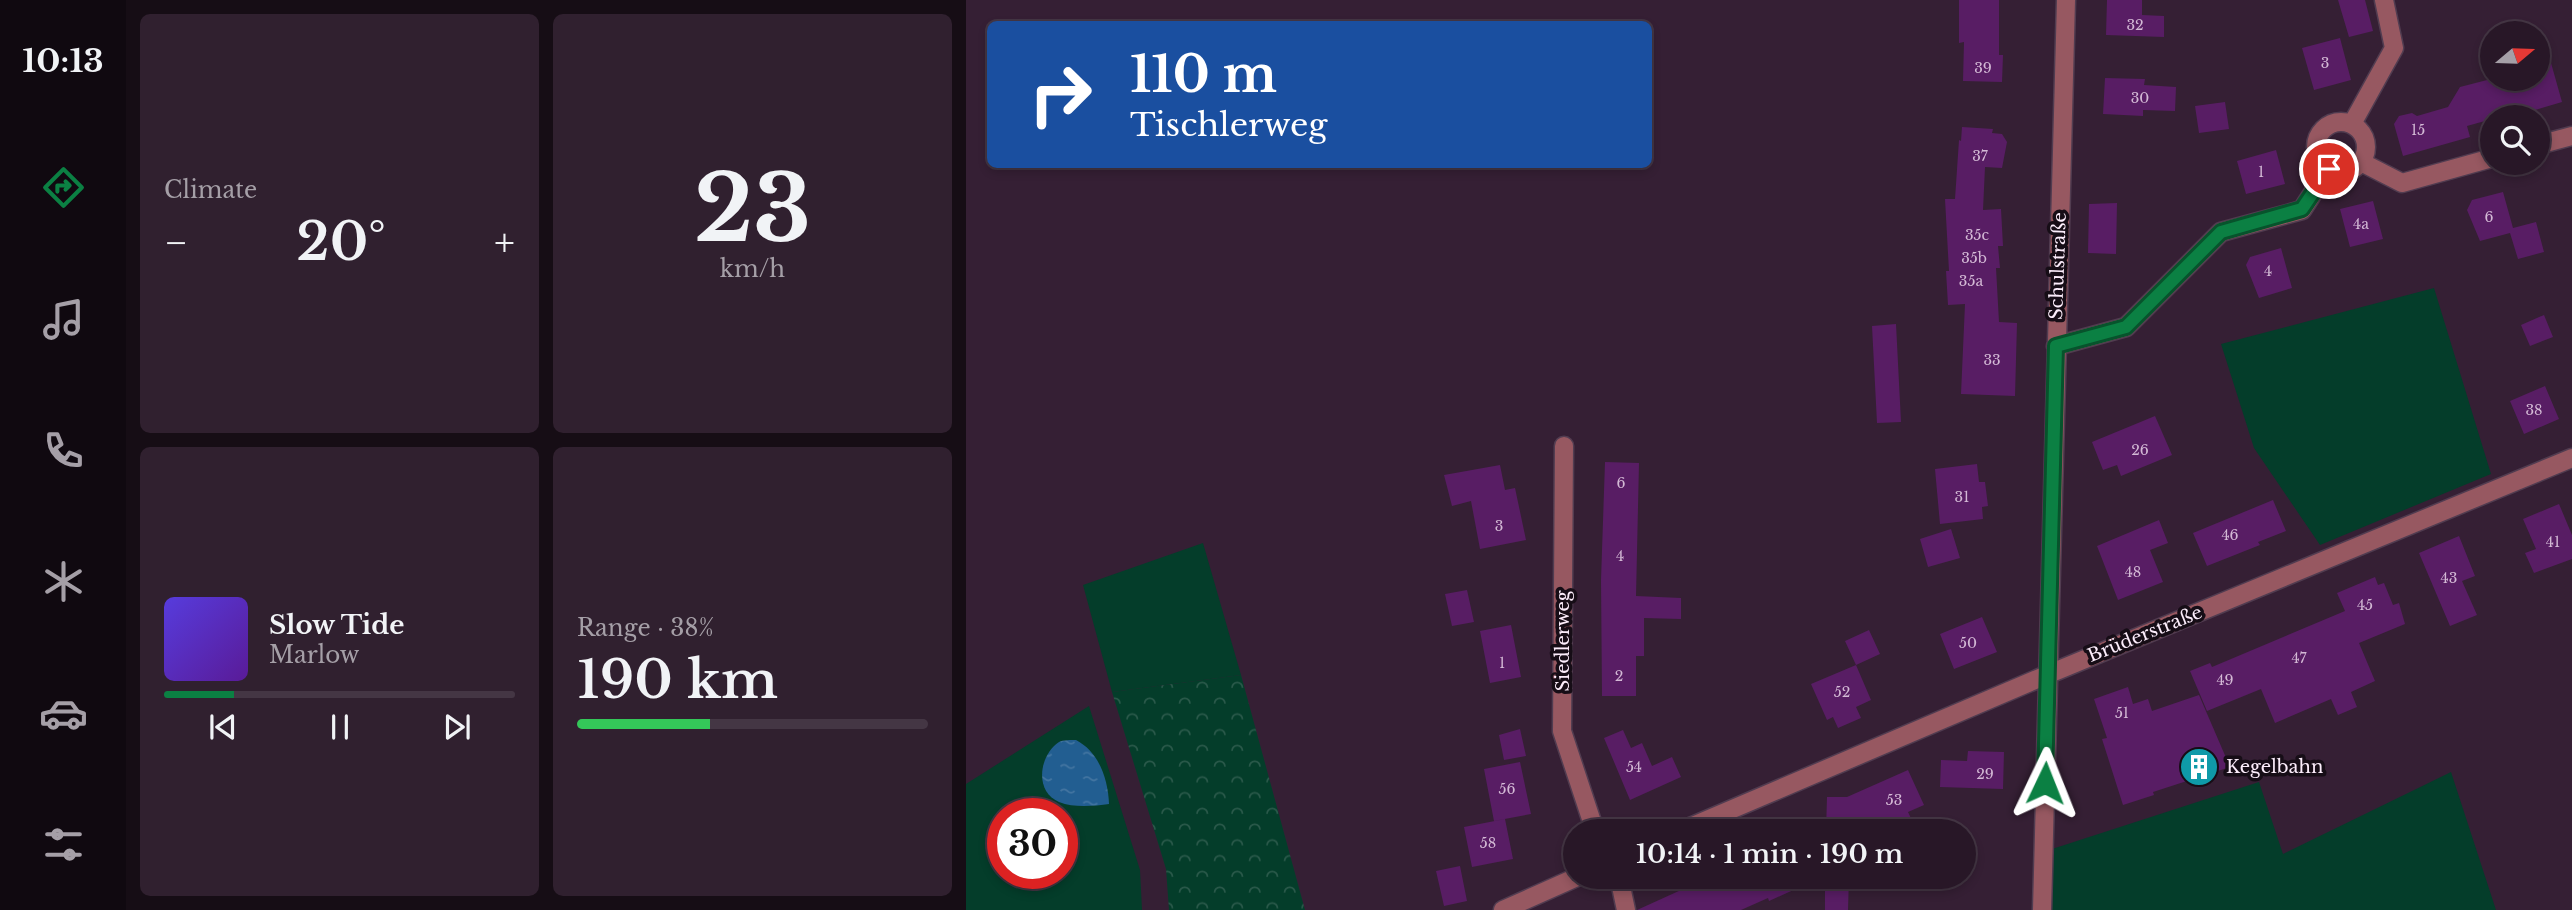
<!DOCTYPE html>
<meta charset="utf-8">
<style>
body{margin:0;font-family:"Libre Baskerville",serif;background:#30202f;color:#f1f3f6;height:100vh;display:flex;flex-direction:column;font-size:26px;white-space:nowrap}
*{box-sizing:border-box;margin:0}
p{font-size:23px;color:#a59fa7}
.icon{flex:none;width:38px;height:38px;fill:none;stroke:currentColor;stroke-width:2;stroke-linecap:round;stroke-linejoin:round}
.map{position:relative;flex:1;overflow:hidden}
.panel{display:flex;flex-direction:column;gap:14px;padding:14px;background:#160d15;width:840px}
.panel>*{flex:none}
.hud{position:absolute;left:21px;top:21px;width:665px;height:147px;border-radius:10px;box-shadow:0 4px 10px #0003,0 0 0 2px #443644;background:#1a4fa0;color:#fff;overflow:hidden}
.needle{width:46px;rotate:71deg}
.fabs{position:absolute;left:1514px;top:21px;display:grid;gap:14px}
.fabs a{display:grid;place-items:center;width:70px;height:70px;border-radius:50%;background:#281727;box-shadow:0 4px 10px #0003,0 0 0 2px #443644;font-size:35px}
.speed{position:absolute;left:21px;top:798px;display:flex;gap:14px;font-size:35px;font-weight:700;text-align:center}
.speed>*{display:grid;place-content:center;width:91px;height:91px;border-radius:50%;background:#281727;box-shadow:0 4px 10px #0003,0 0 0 2px #443644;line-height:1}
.speed .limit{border:10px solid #d22;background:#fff;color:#111}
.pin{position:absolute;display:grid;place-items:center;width:60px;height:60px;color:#fff;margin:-30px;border:4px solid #fff;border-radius:50%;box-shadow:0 2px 7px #0007}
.me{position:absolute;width:77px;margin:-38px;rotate:2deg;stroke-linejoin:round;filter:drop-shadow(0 0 5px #0008)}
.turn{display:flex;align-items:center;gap:24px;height:147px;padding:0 28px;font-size:32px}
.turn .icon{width:91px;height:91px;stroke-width:2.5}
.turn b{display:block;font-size:49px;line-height:60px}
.big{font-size:52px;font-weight:600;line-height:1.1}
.panel .card{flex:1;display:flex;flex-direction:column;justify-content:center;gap:10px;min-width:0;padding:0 24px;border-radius:10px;background:#30202f}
.panel .dial{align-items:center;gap:0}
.dial b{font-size:91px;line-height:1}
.song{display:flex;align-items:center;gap:21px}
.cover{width:84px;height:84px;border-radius:10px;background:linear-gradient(135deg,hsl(250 70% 55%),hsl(270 70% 35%))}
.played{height:7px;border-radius:4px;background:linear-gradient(90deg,#0b8043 20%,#443644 20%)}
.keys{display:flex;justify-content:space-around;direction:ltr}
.heat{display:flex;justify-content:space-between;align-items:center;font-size:38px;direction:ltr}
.charge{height:10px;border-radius:5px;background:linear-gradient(90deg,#34c759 38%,#443644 0)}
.panel .tiles{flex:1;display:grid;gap:14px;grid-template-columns:repeat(2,1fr)}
.trip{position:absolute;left:597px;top:819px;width:413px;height:70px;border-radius:35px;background:#281727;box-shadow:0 4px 10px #0003,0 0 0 2px #443644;font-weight:600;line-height:70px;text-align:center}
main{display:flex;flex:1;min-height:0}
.tab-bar{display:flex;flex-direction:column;width:126px;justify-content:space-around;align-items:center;background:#100910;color:#a59fa7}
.tab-bar .icon{width:49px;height:49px}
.tab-bar .on{color:#0b8043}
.tab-bar b{font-size:32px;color:#f1f3f6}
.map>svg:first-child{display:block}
.grass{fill:#043d2a;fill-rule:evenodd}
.forest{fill:url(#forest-crowns)}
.water{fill:url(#water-ripples)}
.building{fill:#581d64}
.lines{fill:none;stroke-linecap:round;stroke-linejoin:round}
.minor-casing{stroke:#513c50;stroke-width:21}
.minor{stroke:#975861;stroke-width:18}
.route-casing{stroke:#07532c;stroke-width:18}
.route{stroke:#0b8043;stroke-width:12}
.labels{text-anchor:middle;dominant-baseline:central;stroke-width:7;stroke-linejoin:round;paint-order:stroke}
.number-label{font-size:14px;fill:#d3b9d5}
.street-label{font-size:18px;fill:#fcedfb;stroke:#160d16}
.poi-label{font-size:18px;fill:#fcedfb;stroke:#160d16;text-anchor:start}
</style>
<main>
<nav class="tab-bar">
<b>10:13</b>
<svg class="icon on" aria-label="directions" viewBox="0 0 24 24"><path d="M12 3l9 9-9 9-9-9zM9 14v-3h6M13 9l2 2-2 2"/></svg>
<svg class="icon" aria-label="music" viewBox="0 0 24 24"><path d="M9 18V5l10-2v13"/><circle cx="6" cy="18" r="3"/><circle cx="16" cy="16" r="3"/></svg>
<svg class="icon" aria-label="phone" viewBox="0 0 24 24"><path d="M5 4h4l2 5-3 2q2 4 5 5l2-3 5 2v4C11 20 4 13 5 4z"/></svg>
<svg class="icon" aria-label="climate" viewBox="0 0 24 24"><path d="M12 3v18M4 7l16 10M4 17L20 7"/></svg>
<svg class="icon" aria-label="car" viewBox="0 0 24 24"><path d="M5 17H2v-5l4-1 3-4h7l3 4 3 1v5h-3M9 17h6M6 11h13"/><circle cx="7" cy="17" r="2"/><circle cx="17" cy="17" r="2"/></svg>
<svg class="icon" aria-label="filters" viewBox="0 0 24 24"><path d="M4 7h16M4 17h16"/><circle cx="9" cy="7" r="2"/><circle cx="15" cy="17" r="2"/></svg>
</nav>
<section class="panel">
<div class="tiles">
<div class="card"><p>Climate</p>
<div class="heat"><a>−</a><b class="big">20°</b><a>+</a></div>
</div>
<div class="card dial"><b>23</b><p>km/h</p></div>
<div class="card">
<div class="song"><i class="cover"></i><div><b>Slow Tide</b><p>Marlow</p></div></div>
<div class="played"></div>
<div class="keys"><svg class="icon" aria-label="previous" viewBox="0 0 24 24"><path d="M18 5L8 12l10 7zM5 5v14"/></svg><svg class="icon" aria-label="pause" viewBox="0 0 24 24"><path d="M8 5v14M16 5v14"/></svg><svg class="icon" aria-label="next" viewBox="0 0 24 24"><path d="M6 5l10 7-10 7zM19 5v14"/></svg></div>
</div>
<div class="card"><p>Range · 38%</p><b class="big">190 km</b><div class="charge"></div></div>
</div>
</section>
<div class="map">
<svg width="1606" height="910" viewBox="0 0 1606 910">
<defs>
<pattern id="forest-crowns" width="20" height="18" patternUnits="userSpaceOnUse" patternTransform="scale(1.75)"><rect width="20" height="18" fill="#043d2a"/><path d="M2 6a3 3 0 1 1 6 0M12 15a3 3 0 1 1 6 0" fill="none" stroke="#2a594a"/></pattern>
<pattern id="water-ripples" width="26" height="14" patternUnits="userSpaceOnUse" patternTransform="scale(1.75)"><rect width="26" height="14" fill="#225e91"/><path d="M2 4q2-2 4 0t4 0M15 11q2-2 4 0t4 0" fill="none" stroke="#4375a1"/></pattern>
</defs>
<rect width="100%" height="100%" fill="#351f34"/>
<path class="grass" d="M1468 288 1525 474 1354 545 1288 448 1255 344Z
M237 543 275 675 146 692 117 585Z
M123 706 174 870 176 910H0V784ZM37 814H96V873H37Z
M1485 772 1530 910H1083V850L1293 782 1317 854Z"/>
<path class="forest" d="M275 675 339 910H203L200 869 146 692Z"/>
<path class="water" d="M110 740C133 752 142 779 143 804 128 806 108 808 93 802 68 792 73 755 93 742 97 740 105 740 110 740Z"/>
<path class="building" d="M993 0H1033V55H1037L1036 82 997 81 998 42 993 43Z
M1141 0H1176V15L1198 16V37L1140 35Z
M1372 0H1399L1407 31 1383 37Z
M1374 38 1385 80 1348 90 1336 48Z
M1572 38H1578L1596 102 1562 112V110L1526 117V119L1501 126 1504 137 1437 156 1428 124 1433 116 1446 113 1451 116 1482 107 1494 87 1525 79H1572Z
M1139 78 1179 79 1178 85 1210 87 1209 111 1177 110V116L1137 114Z
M1259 102 1263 129 1233 133 1229 106Z
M996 127 1027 129 1026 133 1036 134 1041 142 1036 168 1019 167 1017 210 1035 209 1037 246H1032L1034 268H1030L1033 322 1051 323 1049 396 995 394 999 304 982 305 980 271H983L979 199H989L993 140 995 141Z
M1310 150 1319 184 1280 194 1271 161Z
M1537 192 1547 228 1570 222 1578 252 1552 259 1544 233 1514 241 1501 210 1506 200Z
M1407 201 1417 239 1384 247 1374 209Z
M1151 203 1150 254 1122 253 1123 204Z
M1315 248 1326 288 1293 298 1280 265 1284 257Z
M1578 315 1587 337 1564 346 1555 325Z
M930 324 935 422 911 423 906 326Z
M1579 386 1593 419 1558 434 1544 401Z
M1189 416 1206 455 1155 476 1151 465 1137 470 1126 442Z
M639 462 673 463 670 596 715 598V619L678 618V656H670V696H636L635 580Z
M1011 464 1013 482H1019L1022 506 1016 507 1017 519 974 524 969 469Z
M534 465 539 490 549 488 560 540 514 549 505 501 486 506 478 475Z
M1307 500 1320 531 1292 542 1294 545 1241 566 1227 533Z
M1593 504 1606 535V559L1568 573 1559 553 1570 549 1557 519Z
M1193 520 1202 543 1184 550 1197 582 1152 600 1131 546Z
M985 529 994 558 962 567 954 539Z
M1493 536 1509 576 1496 581 1511 615 1484 626 1453 553Z
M1409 577 1412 585 1418 583 1427 605 1433 603 1439 624 1393 643 1409 681 1385 692 1391 707 1372 715 1365 699 1309 723 1295 689 1241 711 1224 671 1244 663 1246 667 1379 611 1371 593Z
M501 590 508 622 486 626 479 594Z
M1016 617 1031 652 988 669 974 634Z
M545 625 555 677 524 683 514 631Z
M903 630 914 654 890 665 905 700 890 707 895 718 872 728 867 717 861 720 845 684 890 665 879 641Z
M1162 687 1167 704 1182 699 1186 711 1233 695 1264 767 1187 792 1188 795 1157 805 1136 739 1141 738 1128 699Z
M554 729 560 756 538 760 533 735Z
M657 730 665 748 676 743 686 766 706 757 715 777 664 800 638 738Z
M1002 751 1038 752 1037 789 974 787 975 760 1001 761Z
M554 762 565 814 528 821 518 769Z
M942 770 958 805 942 812 951 831H860L861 797H881Z
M539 819 547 859 506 867 498 827Z
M494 866 501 901 478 906 470 871Z
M773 877H856L803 901 802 898 775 910H671L737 880 742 891Z
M859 877H883L882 910H859Z"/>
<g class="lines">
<defs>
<path id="minor" d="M1350 147a25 25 0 1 1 50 0a25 25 0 1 1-50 0Z
M1386 124 1428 48 1418 0
M1572 145 1606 136
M1395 162 1436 183 1526 158
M1090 346 1160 327 1255 232 1336 210 1363 168
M598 446 596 731 629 831
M715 831 1083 674 1606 458
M653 877 660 910
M537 910 611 877
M1076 910 1100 0"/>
</defs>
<use href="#minor" class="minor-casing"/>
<use href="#minor" class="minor"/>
</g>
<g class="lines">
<defs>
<path id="route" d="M1079 783 1090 346 1160 327 1255 232 1336 209 1363 169"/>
</defs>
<use href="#route" class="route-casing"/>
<use href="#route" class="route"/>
</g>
<defs>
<symbol id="building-disc" viewBox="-11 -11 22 22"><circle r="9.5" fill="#0f9aa8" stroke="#160d16"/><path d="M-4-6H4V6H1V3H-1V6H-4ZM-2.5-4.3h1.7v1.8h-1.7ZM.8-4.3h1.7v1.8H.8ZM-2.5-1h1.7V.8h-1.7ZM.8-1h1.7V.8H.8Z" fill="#fff"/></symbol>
</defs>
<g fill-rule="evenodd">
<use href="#building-disc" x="1211" y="745" width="44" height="44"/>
</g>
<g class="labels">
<g class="number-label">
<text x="1169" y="25">32</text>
<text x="1359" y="63">3</text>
<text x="1017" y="68">39</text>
<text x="1174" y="98">30</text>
<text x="1452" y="130">15</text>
<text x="1014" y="156">37</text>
<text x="1295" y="172">1</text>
<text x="1523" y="217">6</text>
<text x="1395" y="224">4a</text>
<text x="1011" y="235">35c</text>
<text x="1008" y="258">35b</text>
<text x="1302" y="271">4</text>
<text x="1005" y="281">35a</text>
<text x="1026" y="360">33</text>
<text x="1568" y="410">38</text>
<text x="1174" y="450">26</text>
<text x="655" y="483">6</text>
<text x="996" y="497">31</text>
<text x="533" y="526">3</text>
<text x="1264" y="535">46</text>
<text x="1587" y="542">41</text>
<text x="654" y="556">4</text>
<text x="1167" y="572">48</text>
<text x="1483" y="578">43</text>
<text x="1399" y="605">45</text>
<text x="1002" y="643">50</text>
<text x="1333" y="658">47</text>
<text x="536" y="663">1</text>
<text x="653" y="676">2</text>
<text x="1259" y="680">49</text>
<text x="876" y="692">52</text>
<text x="1156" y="713">51</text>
<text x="668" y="767">54</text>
<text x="1019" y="774">29</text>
<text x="541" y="789">56</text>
<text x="928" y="800">53</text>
<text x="522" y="843">58</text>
</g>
<g class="street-label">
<text transform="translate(1092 266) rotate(-88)">Schulstraße</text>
<text transform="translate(1179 634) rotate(-22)">Brüderstraße</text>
<text transform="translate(597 641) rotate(-90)">Siedlerweg</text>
</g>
<g class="poi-label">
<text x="1260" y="767">Kegelbahn</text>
</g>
</g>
</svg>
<div class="fabs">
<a><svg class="needle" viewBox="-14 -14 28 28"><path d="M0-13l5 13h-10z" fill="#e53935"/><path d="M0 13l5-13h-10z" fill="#a59fa7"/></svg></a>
<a><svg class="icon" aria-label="search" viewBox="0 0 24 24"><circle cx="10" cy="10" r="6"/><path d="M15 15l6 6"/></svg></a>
</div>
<div class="speed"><div class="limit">30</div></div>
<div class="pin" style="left:1363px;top:169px;background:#d93025"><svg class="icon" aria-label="arrive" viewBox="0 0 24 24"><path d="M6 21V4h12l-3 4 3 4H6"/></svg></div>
<svg class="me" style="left:1079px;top:783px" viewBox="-20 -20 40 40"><path d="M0-17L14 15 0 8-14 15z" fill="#0b8043" stroke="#fff" stroke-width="4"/></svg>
<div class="trip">10:14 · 1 min · 190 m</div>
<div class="hud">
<div class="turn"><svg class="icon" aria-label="right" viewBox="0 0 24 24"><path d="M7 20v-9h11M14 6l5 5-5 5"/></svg><div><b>110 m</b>Tischlerweg</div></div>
</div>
</div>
</main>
